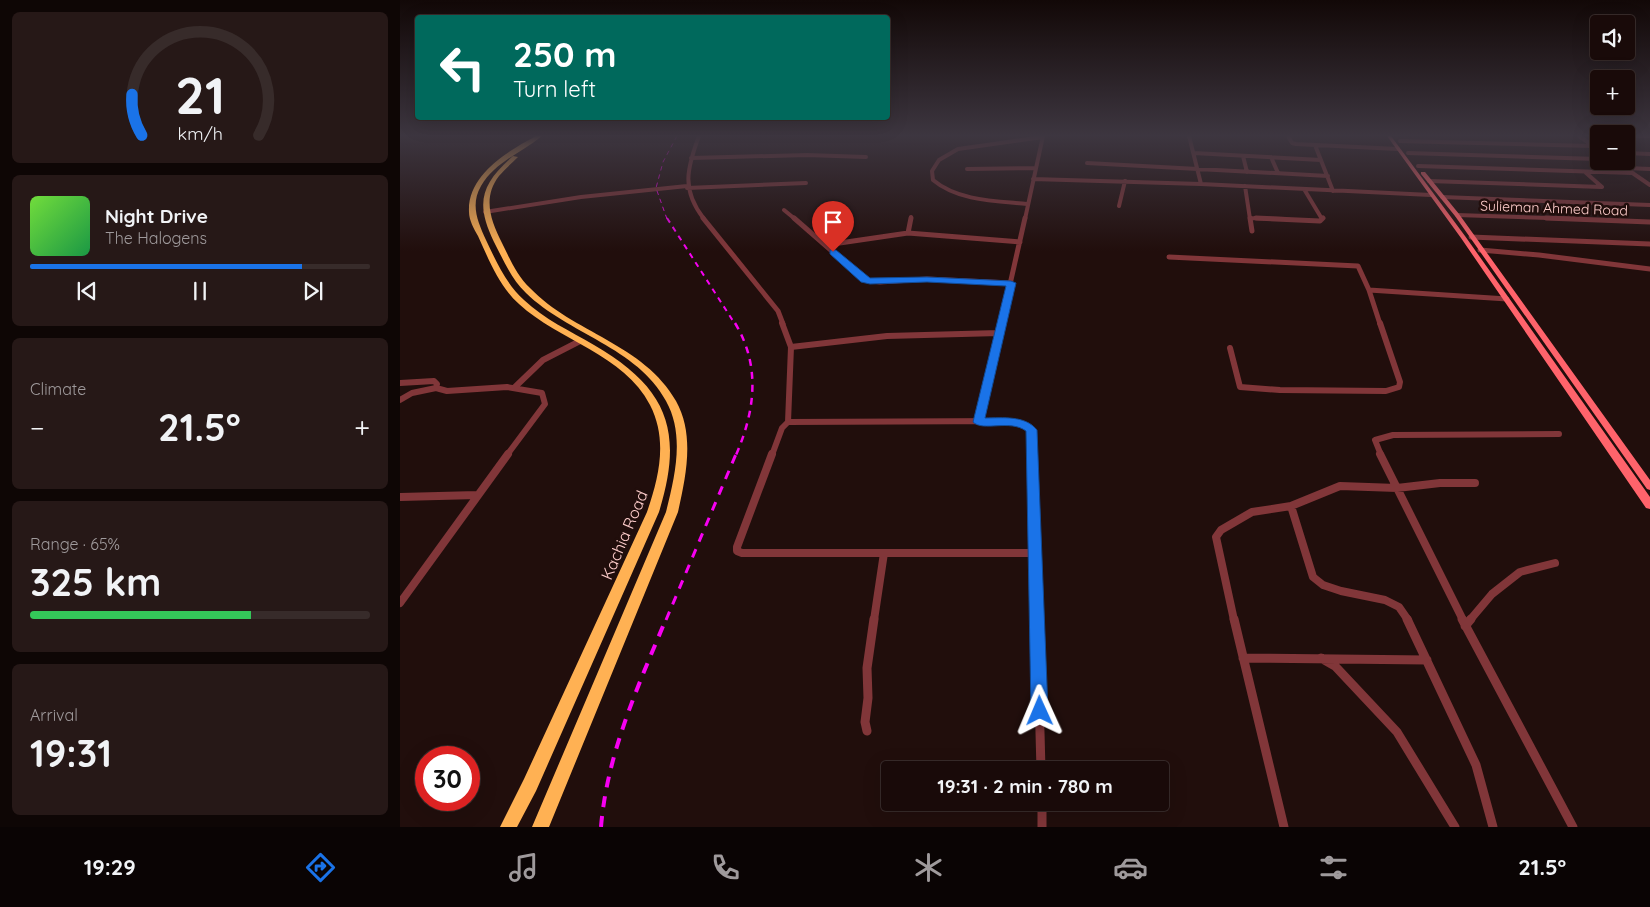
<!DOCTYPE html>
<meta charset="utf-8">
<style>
body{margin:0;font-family:Quicksand,sans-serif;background:#261817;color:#f1f3f6;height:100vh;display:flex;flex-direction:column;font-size:19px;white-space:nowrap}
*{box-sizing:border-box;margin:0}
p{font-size:16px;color:#9f9a9c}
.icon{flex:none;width:28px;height:28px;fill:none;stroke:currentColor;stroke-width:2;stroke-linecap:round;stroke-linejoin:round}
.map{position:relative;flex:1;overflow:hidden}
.side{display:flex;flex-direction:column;gap:12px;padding:12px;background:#0e0605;width:400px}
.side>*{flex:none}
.hud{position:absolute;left:15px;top:15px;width:475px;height:105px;border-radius:5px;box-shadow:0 5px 20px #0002,0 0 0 1px #372b2a;background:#00695c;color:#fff;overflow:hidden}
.tools{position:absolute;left:1190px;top:15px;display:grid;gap:10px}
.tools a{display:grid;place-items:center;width:45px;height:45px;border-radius:5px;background:#190a09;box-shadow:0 5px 20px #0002,0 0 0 1px #372b2a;font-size:25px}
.speed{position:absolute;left:15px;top:746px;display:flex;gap:10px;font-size:25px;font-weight:700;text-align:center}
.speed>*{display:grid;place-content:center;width:65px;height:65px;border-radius:50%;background:#190a09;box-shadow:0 5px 20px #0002,0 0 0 1px #372b2a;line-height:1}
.speed .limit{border:8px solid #d22;background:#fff;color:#111}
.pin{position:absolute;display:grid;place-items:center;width:42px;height:42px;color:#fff;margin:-51px -21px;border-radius:50% 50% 50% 0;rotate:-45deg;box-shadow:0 0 5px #0007}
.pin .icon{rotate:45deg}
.me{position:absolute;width:55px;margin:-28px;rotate:359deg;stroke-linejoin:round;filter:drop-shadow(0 0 4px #0008)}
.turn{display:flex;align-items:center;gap:18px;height:105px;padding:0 15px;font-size:22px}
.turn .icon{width:65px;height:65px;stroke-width:2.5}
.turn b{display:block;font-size:35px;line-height:42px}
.big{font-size:38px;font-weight:700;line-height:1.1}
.side .card{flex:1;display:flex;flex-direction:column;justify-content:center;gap:8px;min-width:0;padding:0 18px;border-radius:8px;background:#261817}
.side .dial{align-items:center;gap:0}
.dial svg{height:130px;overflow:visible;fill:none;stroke:#372b2a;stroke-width:7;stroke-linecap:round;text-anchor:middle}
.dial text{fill:#f1f3f6;stroke:none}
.song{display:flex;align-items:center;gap:15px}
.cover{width:60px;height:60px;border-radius:8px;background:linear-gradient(135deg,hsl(100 70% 55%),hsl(140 70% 35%))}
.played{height:5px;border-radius:2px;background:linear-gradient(90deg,#1a73e8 80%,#372b2a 80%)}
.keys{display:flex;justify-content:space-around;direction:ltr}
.heat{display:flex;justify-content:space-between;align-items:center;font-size:28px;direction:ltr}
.charge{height:8px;border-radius:4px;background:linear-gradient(90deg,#34c759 65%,#372b2a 0)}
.trip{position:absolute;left:481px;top:761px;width:288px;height:50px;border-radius:5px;background:#190a09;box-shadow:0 5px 20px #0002,0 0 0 1px #372b2a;font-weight:700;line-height:50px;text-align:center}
.tab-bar{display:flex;height:80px;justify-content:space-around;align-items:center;background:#0a0404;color:#9f9a9c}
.tab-bar .icon{width:35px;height:35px}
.tab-bar .selected{color:#1a73e8}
.tab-bar b{font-size:22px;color:#f1f3f6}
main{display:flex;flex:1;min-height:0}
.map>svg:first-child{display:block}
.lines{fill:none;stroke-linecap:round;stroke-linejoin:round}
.street-far4{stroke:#813639;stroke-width:4}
.street-far3{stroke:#813639;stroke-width:5}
.street-far2{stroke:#813639;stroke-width:6}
.street-far1{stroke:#813639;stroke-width:8}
.street{stroke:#813639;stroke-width:9}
.secondary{fill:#ff636b;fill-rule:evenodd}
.primary{fill:#ffb153;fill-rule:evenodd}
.rail-far4{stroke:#f700f2;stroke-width:1;stroke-dasharray:4.5 4;stroke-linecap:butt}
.rail-far3{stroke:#f700f2;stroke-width:2;stroke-dasharray:5.5 5;stroke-linecap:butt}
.rail-far2{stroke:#f700f2;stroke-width:2.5;stroke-dasharray:7 6;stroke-linecap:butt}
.rail-far1{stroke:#f700f2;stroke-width:3;stroke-dasharray:9 8;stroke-linecap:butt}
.rail{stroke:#f700f2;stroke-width:4;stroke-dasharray:11 9;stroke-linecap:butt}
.route{fill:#1a73e8;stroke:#114b97}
.labels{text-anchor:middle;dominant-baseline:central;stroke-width:5;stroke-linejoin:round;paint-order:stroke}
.far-street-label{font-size:14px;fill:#ffcecc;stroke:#210e0c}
.street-label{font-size:16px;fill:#ffcecc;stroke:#210e0c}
</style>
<main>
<section class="side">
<div class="card dial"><svg viewBox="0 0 100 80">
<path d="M14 69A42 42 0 1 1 86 69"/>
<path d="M14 69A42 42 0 0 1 8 44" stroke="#1a73e8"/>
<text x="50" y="56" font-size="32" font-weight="700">21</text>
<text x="50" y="72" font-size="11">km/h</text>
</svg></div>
<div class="card">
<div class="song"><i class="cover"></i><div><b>Night Drive</b><p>The Halogens</p></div></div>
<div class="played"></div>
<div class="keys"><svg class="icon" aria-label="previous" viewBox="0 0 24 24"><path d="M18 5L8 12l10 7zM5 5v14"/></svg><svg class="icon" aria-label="pause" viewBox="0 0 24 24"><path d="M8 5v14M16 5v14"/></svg><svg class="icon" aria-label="next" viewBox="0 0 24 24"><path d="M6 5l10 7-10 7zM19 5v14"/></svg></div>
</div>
<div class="card"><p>Climate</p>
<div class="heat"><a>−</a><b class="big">21.5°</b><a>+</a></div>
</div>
<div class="card"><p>Range · 65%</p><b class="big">325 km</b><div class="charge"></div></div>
<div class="card"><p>Arrival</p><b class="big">19:31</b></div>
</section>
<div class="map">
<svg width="1250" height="827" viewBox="0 0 1250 827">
<rect width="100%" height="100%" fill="#210e0c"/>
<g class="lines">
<path class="street-far4" d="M299 136C287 168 281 190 304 219
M789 136 801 184
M888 136 892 143 896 144 998 149
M1179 136 1199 150
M1226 136H1250
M1000 141 1194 146
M915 145 933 191
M794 153 921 160
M1008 153 1199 159
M1226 153 1250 154
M843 156 847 172
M871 157 878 173
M291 158 407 155 466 157
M1215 161 1250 185
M687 163 928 176
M1018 166 1233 173
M1227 168 1250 169
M567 169 635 168
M1185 172 1202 187
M633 179 801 184 1031 195
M1029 181 1202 187
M845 186 850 219
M287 188 406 183
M904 189 922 219
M1042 197 1250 205
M627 204C596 201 558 201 533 180L532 171 539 160 558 149 643 137
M719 206 725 181
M384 210 395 219
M85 212 181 197 287 186
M1057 215 1181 219
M850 218 885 219
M511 219V217
M625 219 643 136"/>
<path class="street-far3" d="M303 218 378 311 383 324
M394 218 465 280 480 282 527 279 611 283
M850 218 852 231
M856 218 920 221 923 218
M1146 218 1250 222
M508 233 511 218
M1071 237 1250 244
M426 245 508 233 620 242
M1080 250 1139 255 1250 269
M769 257 958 266 969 290 980 324
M969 290 1107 299
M601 324 625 218"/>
<path class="street-far2" d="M391 347 487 336 599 333
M830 348 840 387 880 390 986 391 999 387 1000 382 980 323
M0 383 34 381 37 384 36 388
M115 387 143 360 180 341
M0 400 12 393 36 388 47 391 107 387 142 393 145 404 107 455
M388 422 609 421 624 424 631 430 632 455
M578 422 602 323
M372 455 382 428 388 422 391 347 382 323
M981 455 975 440 993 435 1159 434"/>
<path class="street-far1" d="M372 454 337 547V551L342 553H636
M632 454 637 620
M980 454 1063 620
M0 497 77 495
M891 506 913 577 923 585 941 591 985 600 999 607 1008 620
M0 603 108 454
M474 620 484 553
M834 620 816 537 821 530 852 512 891 506 940 486 997 488 1040 483H1075
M1070 620 1092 594 1120 572 1155 563"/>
<path class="street" d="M637 619 641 770
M834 619 884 827
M1007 619 1076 765 1093 827
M1062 619 1173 827
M1065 626 1071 619
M843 658 1027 660
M921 658 935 666 997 732 1055 827
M467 731 465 722 468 698 467 668 474 619
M642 802V827"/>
<path class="secondary" d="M987 136H991L1065 236 1250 497V509L1246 508 1061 238Z
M1021 172H1025L1059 214 1250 480V490L1247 489 1055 216 1021 174Z"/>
<path class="primary" d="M136 136H142C121 153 95 162 81 186 70 205 78 222 86 240 96 261 106 284 124 300 144 319 170 331 194 345 268 388 284 431 259 512L136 791 117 827H100L124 779 247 512C259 477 268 440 250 405 224 354 159 341 119 304 99 286 89 260 78 236 74 229 69 220 69 212 67 175 108 151 136 136Z
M113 156 118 157C112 163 105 169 99 176 82 198 91 221 102 243 110 259 117 276 130 288 173 333 244 344 276 401 295 435 286 476 278 512L149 827H132L266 512C275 476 285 435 266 401 237 347 168 334 126 293 111 279 103 259 94 242 75 203 81 184 113 156Z"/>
<path class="rail-far4" d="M267 219 256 188 263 162 277 136"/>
<path class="rail-far3" d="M267 218 335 324"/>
<path class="rail-far2" d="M335 323C361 366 355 411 336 455"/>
<path class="rail-far1" d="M266 620 336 454"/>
<path class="rail" d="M201 827C207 754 238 686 266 619"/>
</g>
<linearGradient id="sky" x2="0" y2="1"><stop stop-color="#120807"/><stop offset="0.54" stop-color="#3d3640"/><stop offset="1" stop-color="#3d3640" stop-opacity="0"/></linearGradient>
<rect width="1250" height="251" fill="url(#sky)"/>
<path class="route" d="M430 250H436L470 278 527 277 611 281 616 283 585 418C603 418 625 415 637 430L648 711 646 716 640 719 633 716 631 711 626 431C610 419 583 432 573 422L606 286 527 282 470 284 461 282 430 254Z"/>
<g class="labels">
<g class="far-street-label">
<text transform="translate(1154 208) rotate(2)">Sulieman Ahmed Road</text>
</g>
<g class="street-label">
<text transform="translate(224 535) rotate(-67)">Kachia Road</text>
</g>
</g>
</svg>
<div class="tools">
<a><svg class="icon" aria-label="sound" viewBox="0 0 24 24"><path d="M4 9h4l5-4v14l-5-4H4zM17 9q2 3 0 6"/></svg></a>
<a>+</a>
<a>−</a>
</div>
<div class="speed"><div class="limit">30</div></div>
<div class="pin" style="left:433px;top:252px;background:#d93025"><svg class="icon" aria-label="arrive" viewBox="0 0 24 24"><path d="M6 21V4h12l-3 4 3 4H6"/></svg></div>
<svg class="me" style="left:640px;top:711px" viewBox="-20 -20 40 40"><path d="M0-17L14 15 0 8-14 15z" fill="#1a73e8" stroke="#fff" stroke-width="4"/></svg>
<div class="trip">19:31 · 2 min · 780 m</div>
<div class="hud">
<div class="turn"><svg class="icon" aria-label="left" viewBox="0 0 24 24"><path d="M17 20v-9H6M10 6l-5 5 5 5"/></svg><div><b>250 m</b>Turn left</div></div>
</div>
</div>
</main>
<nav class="tab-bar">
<b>19:29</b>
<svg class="icon selected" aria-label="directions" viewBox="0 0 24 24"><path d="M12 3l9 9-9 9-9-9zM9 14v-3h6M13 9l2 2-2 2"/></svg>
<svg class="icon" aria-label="music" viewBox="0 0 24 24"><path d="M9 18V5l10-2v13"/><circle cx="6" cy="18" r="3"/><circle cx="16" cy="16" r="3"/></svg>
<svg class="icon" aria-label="phone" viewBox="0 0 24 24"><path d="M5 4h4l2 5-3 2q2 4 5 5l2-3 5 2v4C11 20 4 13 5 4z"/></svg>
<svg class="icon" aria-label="climate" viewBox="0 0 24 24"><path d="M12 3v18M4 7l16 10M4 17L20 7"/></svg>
<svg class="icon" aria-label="car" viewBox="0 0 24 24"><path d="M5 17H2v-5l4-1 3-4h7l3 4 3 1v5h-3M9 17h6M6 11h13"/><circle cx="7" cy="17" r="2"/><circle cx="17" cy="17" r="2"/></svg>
<svg class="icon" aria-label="filters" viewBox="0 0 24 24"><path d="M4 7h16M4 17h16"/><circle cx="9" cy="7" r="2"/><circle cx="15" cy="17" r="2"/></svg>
<b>21.5°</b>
</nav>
